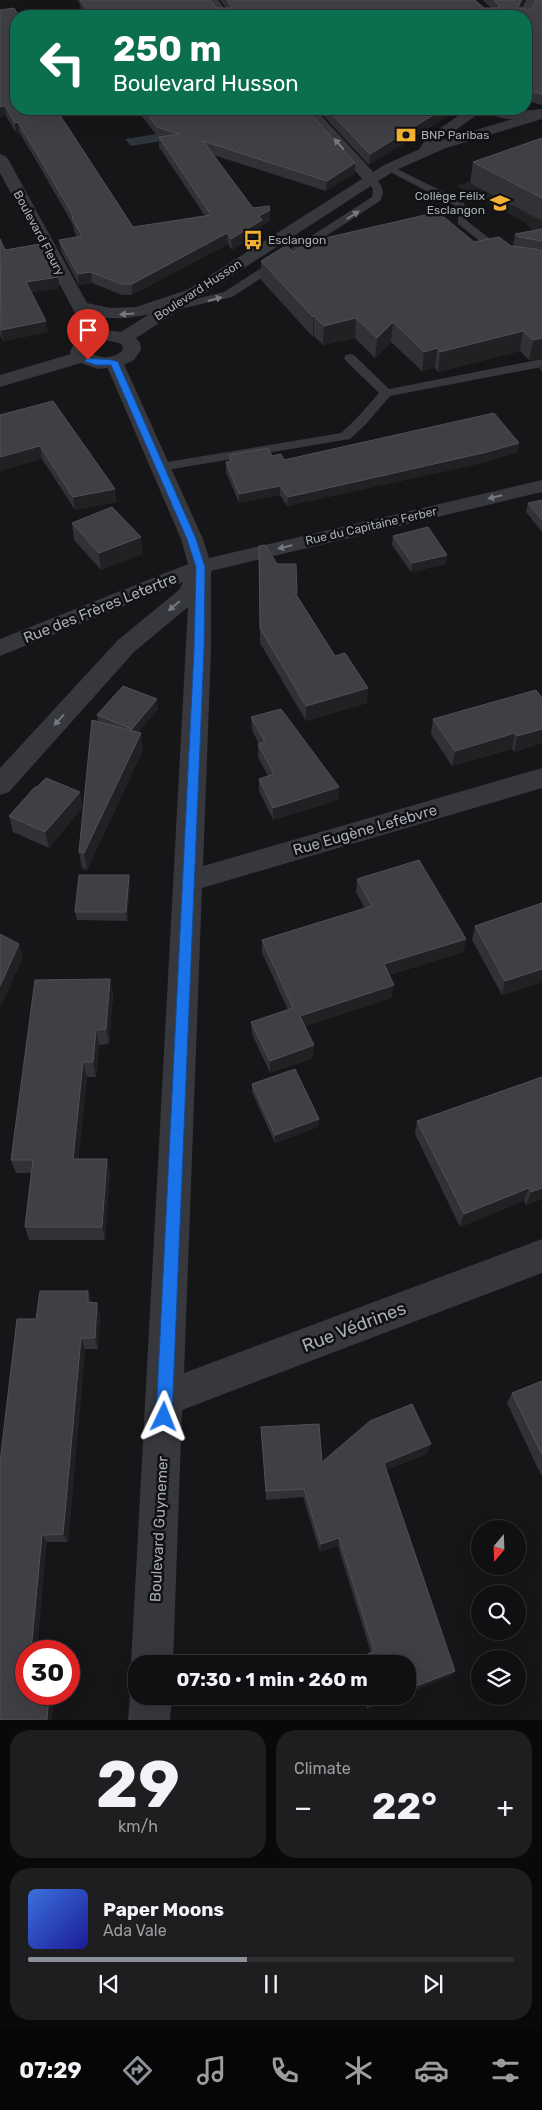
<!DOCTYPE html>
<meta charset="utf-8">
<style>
body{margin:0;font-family:Rubik,sans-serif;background:#1e1e20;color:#f1f3f6;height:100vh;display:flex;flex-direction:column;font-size:19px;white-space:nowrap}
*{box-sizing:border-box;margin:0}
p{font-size:16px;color:#9c9d9f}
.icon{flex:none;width:28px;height:28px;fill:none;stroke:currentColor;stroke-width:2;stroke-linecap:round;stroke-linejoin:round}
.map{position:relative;height:1720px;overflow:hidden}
.details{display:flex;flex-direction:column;gap:10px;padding:10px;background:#09090a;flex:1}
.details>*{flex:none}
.hud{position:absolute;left:10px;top:10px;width:522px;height:105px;border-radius:20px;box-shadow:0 5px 20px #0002,0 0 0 1px #303032;background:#0b6e4f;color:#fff;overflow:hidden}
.needle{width:32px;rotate:199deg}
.buttons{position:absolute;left:471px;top:1520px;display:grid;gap:10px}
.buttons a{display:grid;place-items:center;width:55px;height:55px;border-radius:50%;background:#101012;box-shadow:0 5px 20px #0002,0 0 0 1px #303032;font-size:25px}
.speed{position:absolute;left:15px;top:1640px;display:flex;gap:10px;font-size:25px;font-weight:700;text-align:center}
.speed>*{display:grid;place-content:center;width:65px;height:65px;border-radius:50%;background:#101012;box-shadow:0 5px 20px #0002,0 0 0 1px #303032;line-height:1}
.speed .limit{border:8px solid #d22;background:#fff;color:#111}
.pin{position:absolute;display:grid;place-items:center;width:42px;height:42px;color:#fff;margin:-51px -21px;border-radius:50% 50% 50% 0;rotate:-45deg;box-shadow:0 0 5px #0007}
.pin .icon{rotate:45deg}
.me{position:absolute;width:55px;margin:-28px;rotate:2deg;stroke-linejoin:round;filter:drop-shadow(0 0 4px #0008)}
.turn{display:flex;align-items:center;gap:18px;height:105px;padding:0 20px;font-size:22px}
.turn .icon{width:65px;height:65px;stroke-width:2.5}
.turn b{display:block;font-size:35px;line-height:42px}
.big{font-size:38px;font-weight:700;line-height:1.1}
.details .widget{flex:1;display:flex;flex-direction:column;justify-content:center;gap:8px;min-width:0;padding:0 18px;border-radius:20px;background:#1e1e20}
.details .dial{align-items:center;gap:0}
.dial b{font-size:65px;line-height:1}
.song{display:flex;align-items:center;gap:15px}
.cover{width:60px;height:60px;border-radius:8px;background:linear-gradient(135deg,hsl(220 70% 55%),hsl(240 70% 35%))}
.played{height:5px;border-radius:2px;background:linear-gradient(90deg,#8c9099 45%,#303032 45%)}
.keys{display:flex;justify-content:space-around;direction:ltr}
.heat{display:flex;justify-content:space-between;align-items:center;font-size:28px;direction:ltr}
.details .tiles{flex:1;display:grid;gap:10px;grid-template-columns:1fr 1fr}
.widget:last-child{grid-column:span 2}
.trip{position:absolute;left:128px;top:1655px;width:288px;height:50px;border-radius:20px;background:#101012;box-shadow:0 5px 20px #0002,0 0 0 1px #303032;font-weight:700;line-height:50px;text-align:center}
.tabs{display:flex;height:80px;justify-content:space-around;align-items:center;background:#060607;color:#9c9d9f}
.tabs .icon{width:35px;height:35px}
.tabs .active{color:#8c9099}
.tabs b{font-size:22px;color:#f1f3f6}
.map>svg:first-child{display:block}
.built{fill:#222225}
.water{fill:#2c353c}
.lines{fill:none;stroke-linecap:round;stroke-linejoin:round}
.service{fill:#37383d;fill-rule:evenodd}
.minor{fill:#37383d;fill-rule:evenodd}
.tertiary{fill:#37383d;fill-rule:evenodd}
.wall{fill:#323236}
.shaded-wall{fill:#212124}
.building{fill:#3f3f44;stroke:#4f5156}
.oneway{fill:#757881}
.route{fill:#1a73e8;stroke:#114b97}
.labels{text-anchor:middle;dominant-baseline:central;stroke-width:5;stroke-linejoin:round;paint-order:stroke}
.far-poi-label{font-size:12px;fill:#a8adb8;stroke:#111113;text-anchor:start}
.far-street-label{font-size:12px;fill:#a8adb8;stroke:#111113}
.street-label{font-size:15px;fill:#a8adb8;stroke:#111113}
.near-street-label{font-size:18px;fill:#a8adb8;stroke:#111113}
</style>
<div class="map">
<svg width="542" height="1720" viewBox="0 0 542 1720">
<rect width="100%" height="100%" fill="#161618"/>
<path class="built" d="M474 180 542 220V253L534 233 526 223 456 186Z"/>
<path class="water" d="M163 133 168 140 131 146 125 139Z"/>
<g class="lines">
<path class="service" d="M389 165 462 201 468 210 467 221 515 258 534 260 542 263V270L532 266 508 263 458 224V210L454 205 386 170 384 168Z
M371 176 375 177C381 185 386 191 380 201L232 297 167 312 161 309 163 307 224 292 372 197 373 189 366 179Z
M350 354 354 355 389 389 542 359V367L390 396 366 424 350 439 161 471 154 467 161 463 341 433 357 418 379 393 346 361 344 358 346 355Z"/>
<path class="minor" d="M205 0H218L230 16H218Z
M526 0H538L530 16 526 19V16H518Z
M300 109H315L377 176 379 179 377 182H365Z
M468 109 522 111 542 109V117C525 120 497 122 484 110L437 143 432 153H422L419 150 426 138Z
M0 154 5 156 8 159 87 303 110 308 136 307 190 289 196 290 199 294 196 298C162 312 130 323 94 316L105 337 102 341 96 343 90 341 0 173Z
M114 356 121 358 123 362 203 539 209 558 542 480V492L211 571V650L203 866 542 768V788L202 888 184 1373 542 1239V1273L182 1410 173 1664H136V1676L131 1664 188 607 134 652 9 792 0 795V768L118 640 179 590 183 582 0 656V639L188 564 181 539 105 362 107 358Z
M136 1681V1696H172L170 1720H128L130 1696Z"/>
<path class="tertiary" d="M542 110V119L446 148 394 171 136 338 140 343 141 350 134 360 121 366 98 369 81 363 0 387V375L71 354 70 352C79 330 100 329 121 332L384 165 436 142ZM105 340 119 343 122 345 123 350C113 359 99 360 89 351L93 345Z"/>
</g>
<path class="wall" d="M77 0H210L216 8H226L220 0H475L484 8H491L483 0H524L521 8 527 11 542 0V104L541 105 526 100V16H86L81 9 80 4Z
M0 10 16 109 133 227 205 216 159 147V138L158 137 136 109H306L355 163V173L326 191 213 155 253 208 270 221 262 225V231L232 250 228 244 132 295H122L92 283 79 285 61 251 59 240 77 237 74 231 73 225 37 162 19 132 16 133 6 116 0 117Z
M317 109H459L369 165Z
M542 138V221L470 183 473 162Z
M542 229V372L540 369 542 358 529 360 520 351 438 372 435 368 422 371 391 342 375 358 355 338 323 345 314 336 313 337 261 280V261L293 253 474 242 513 246 515 234Z
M0 239 5 250 58 277 59 288 31 292 48 332 3 341 0 335Z
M0 415 117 502 75 510 42 459Z
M518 452 486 462 287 506 280 495 239 503 226 472V462H229V455L272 456 284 460Z
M542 500V532L526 512 528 503Z
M72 523 143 554 101 570 74 540Z
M393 536 447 555 446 564 411 572 392 545Z
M259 546 277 564 297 593V596L335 656 367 703 306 721 260 643Z
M542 698V743L514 752 512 749 452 766 431 734 433 719Z
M158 709 138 732 143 750 87 870 82 868 79 852 98 722 97 715Z
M251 717 338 800 273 820 259 791V779L268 776 258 757V744H259L252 730Z
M80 792 82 808 49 848 13 832 9 816Z
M129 875 130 884 127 921 77 920 75 912Z
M357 879 466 939 463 952 389 975 392 998 305 1026 313 1058 270 1073 252 1034 251 1022 288 1010 262 953V940L365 909 356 892Z
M542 903V982L502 995 472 940 475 926Z
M110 979 113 994 109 1044 99 1045 96 1077H87L78 1159H107L110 1172 105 1240H29L25 1227 31 1173H16L11 1160Z
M542 1077V1199L526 1205 524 1201 460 1227 415 1134 417 1121Z
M252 1084 319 1119 318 1127 275 1143 252 1092Z
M92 1302 97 1303 100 1314 98 1349H85L68 1542H47L26 1694H52L54 1696 0 1720 36 1319Z
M542 1381V1474L541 1475 507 1403 512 1393Z
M261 1427 322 1462 427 1454 386 1470 451 1676 371 1653 338 1546 320 1552 303 1497 266 1500Z
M363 1696H399L367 1709Z"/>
<path class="shaded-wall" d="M521 0H524L517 16 518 8Z
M5 106 6 116 0 117V107Z
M443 109H459L369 165 370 154Z
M18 122 19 132 16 133 15 123Z
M355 163V173L326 191 327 181Z
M270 210V221L262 225V231L232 250 231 239 259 216Z
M227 233 228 244 132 295V284Z
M91 272 92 283 79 285 78 274Z
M58 277 59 288 27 293 26 282Z
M314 316V336L313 337V317Z
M356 318 355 338 323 345 324 326Z
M46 321 48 332 3 341 1 330Z
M393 322 391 342 375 358 377 338Z
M523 331 520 351 438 372 440 352Z
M542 338V358L529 360 533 340Z
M437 348 435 368 422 371 424 352Z
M519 443 518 452 486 462 287 506 288 497Z
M40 446 42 459 0 471V457Z
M280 486V495L239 503V494Z
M115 489 117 502 75 510 73 497Z
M141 537 143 554 101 570 99 553Z
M447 555 446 564 411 572 412 563Z
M368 688 367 703 306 721V706Z
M157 699 158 709 133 738 132 729Z
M542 729V743L514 752 517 736Z
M141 733 143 750 87 870 84 853Z
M515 733 512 749 452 766 455 751Z
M339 787 338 800 273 820V808Z
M80 792 82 808 49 848 45 832Z
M129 875 130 884 127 921 126 912Z
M466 939 463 952 382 977 384 964Z
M19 944 23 958 0 1009V986Z
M542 969V982L502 995 505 981Z
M110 979 113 994 109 1044 106 1029Z
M394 985 392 998 299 1028 300 1016Z
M96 1030 99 1045 96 1077 93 1062Z
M314 1045 313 1058 270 1073V1061Z
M83 1062 87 1077 77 1173 73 1159Z
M319 1119 318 1127 275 1143V1135Z
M107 1159 110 1172 105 1240 102 1227Z
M529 1188 524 1201 460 1227 464 1214Z
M542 1188V1199L526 1205 531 1192Z
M88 1291 92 1302 91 1313 88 1302Z
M97 1303 100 1314 98 1349 95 1338Z
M81 1338 85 1349 68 1542 63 1534Z
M431 1444 427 1454 381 1472 384 1463Z
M42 1535 47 1542 37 1651H31Z
M339 1538 338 1546 320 1552 321 1544Z
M455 1671 451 1676 406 1694V1690Z
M49 1694H52L54 1696 52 1720H47Z
M391 1696H399L367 1709 370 1705Z"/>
<path class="building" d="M80 0H210L216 8H231V6L227 0H475L484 8H499V5L494 0H521L518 8H525L527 11 532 8 536 0H542V94L526 90V16H92Z
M14 8 19 16H16V109H56L133 227 211 215 159 137 179 134 157 127 143 109H306L355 163 327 181 203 141 253 208 269 206 270 210 259 216 262 220 231 239 227 233 132 284H121L91 272 78 274 59 240 82 236 73 220 72 214 36 152 18 122 15 123 5 106 0 107V10Z
M327 109H443L370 154Z
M542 138V198L473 162Z
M438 212 474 242 499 237 511 246 535 249 542 251V338L533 340 523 331 440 352 437 348 424 352 393 322 377 338 356 318 324 326 314 316 313 317 261 261 287 245 293 253 308 242Z
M542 229V241L519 237 515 234Z
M0 239 5 250 40 244 58 277 26 282 46 321 1 330Z
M53 401 115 489 73 497 40 446 0 457V415Z
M494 413 519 443 487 452 288 497 280 486 239 494 226 462 231 461 229 455 268 448 272 456 281 454 284 460Z
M542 500V520L528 503Z
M112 507 141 537 99 553 72 523Z
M428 527 447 555 412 563 393 536Z
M265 545 277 564H296L297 593H295L335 656 345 653 368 688 306 706 260 628 259 546Z
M123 686 157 699 132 729 97 715Z
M536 690 542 698V729L517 736 515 733 455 751 433 719Z
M281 709 339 787 273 808 259 779 274 774 258 744 265 742 251 717Z
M92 720 141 733 84 853 79 852Z
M46 778 80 792 45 832 9 816 35 787H37Z
M419 860 466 939 384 964 394 985 300 1016 314 1045 270 1061 251 1022 293 1008 262 940 372 906 357 879Z
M79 875H129L126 912H75Z
M542 903V969L505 981 475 926Z
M0 934 19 944 0 986Z
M110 979 106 1029 96 1030 93 1062H83L73 1159H107L102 1227H25L33 1160H11L35 980Z
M295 1069 319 1119 275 1135 252 1084Z
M542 1077V1188L531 1192 529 1188 464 1214 417 1121Z
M40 1291H88V1302L97 1303 95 1338H81L63 1534 42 1535 31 1651H26V1694H49L47 1720H0V1462L17 1319H36Z
M542 1381V1455L512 1393Z
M412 1404 431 1444 384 1463 455 1671 406 1690V1664H356L355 1660 374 1651 339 1538 321 1544 304 1489 266 1491 261 1427 319 1424 322 1462 370 1421Z
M367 1696H391L370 1705Z"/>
<defs><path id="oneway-solid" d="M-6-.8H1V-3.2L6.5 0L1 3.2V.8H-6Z" transform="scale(1.25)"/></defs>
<g class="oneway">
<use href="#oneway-solid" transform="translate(339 144) rotate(-132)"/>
<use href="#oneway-solid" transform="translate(353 215) rotate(-33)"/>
<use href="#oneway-solid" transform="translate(215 299) rotate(-15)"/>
<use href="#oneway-solid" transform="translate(127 314) rotate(177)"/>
<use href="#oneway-solid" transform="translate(495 497) rotate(167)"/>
<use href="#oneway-solid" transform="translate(285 547) rotate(167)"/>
<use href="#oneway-solid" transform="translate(174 606) rotate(140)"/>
<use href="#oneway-solid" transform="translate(59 720) rotate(132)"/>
</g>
<path class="route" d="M88 358C98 360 111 358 118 362L196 539 205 567 204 650 172 1417 170 1423 164 1425 159 1423 156 1417 194 650 196 567 187 539 111 365H96L86 362 85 360Z"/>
<defs>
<symbol id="bank-bare" viewBox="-9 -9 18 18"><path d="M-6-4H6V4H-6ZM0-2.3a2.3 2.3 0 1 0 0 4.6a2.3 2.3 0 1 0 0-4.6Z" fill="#f2b134" stroke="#111113" stroke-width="2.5" paint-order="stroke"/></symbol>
<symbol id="school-bare" viewBox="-9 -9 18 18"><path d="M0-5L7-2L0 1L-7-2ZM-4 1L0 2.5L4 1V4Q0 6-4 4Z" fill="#f2b134" stroke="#111113" stroke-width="2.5" paint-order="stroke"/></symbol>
<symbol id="bus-bare" viewBox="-9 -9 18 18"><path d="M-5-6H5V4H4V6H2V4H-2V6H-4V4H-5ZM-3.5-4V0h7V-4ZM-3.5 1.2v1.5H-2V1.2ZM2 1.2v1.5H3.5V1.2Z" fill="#f2b134" stroke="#111113" stroke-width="2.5" paint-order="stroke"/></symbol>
</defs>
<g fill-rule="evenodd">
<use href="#bank-bare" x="392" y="121" width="28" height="28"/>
<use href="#school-bare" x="486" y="189" width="28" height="28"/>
<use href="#bus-bare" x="239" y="226" width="28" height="28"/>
</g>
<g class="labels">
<g class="far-poi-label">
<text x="421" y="135">BNP Paribas</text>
<text x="485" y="196" text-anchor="end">Collège Félix<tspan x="485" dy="14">Esclangon</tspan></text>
<text x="268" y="240">Esclangon</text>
</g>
<g class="far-street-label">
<text transform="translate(39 233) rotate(62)">Boulevard Fleury</text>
<text transform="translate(198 290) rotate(-33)">Boulevard Husson</text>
<text transform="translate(371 526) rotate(-13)">Rue du Capitaine Ferber</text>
</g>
<g class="street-label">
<text transform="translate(100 608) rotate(-22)">Rue des Frères Letertre</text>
<text transform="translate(365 830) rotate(-16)">Rue Eugène Lefebvre</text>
<text transform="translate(159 1529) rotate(-87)">Boulevard Guynemer</text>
</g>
<g class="near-street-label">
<text transform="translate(354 1327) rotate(-21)">Rue Védrines</text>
</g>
</g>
</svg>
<div class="buttons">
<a><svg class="needle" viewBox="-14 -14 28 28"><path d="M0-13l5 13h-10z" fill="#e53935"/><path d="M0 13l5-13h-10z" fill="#9c9d9f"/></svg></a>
<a><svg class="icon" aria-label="search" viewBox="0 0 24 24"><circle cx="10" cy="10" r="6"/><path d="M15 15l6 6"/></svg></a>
<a><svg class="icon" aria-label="layers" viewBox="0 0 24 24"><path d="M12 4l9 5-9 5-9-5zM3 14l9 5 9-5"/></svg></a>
</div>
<div class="speed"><div class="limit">30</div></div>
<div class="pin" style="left:88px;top:360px;background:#d93025"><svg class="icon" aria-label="arrive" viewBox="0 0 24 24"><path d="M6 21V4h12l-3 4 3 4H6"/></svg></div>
<svg class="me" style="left:164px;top:1417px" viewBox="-20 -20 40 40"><path d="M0-17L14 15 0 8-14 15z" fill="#1a73e8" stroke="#fff" stroke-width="4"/></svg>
<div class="trip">07:30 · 1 min · 260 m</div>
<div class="hud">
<div class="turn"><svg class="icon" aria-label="left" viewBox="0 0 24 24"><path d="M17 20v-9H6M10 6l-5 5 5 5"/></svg><div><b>250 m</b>Boulevard Husson</div></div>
</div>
</div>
<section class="details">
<div class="tiles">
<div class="widget dial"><b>29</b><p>km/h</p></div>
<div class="widget"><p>Climate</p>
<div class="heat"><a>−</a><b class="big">22°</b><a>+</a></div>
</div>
<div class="widget">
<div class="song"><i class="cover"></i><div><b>Paper Moons</b><p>Ada Vale</p></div></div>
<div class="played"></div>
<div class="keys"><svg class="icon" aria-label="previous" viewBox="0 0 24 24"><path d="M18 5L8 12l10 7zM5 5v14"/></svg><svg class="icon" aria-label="pause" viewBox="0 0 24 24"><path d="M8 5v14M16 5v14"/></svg><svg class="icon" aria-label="next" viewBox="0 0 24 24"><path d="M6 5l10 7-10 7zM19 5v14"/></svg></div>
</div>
</div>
</section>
<nav class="tabs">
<b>07:29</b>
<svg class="icon active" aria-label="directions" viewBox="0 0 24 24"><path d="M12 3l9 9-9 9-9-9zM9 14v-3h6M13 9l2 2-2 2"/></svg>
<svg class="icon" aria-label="music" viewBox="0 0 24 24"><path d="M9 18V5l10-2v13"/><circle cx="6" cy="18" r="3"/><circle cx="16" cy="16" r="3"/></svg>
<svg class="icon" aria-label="phone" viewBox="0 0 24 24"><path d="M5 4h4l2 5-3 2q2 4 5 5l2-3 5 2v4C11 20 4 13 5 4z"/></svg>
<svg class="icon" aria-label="climate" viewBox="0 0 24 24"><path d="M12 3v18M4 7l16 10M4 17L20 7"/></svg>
<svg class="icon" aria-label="car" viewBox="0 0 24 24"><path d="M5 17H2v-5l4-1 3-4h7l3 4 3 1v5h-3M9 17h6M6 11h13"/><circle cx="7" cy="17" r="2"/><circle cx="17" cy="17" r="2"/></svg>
<svg class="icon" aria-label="filters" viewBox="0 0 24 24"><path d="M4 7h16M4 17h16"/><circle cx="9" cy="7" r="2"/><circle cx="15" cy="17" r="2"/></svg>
</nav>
